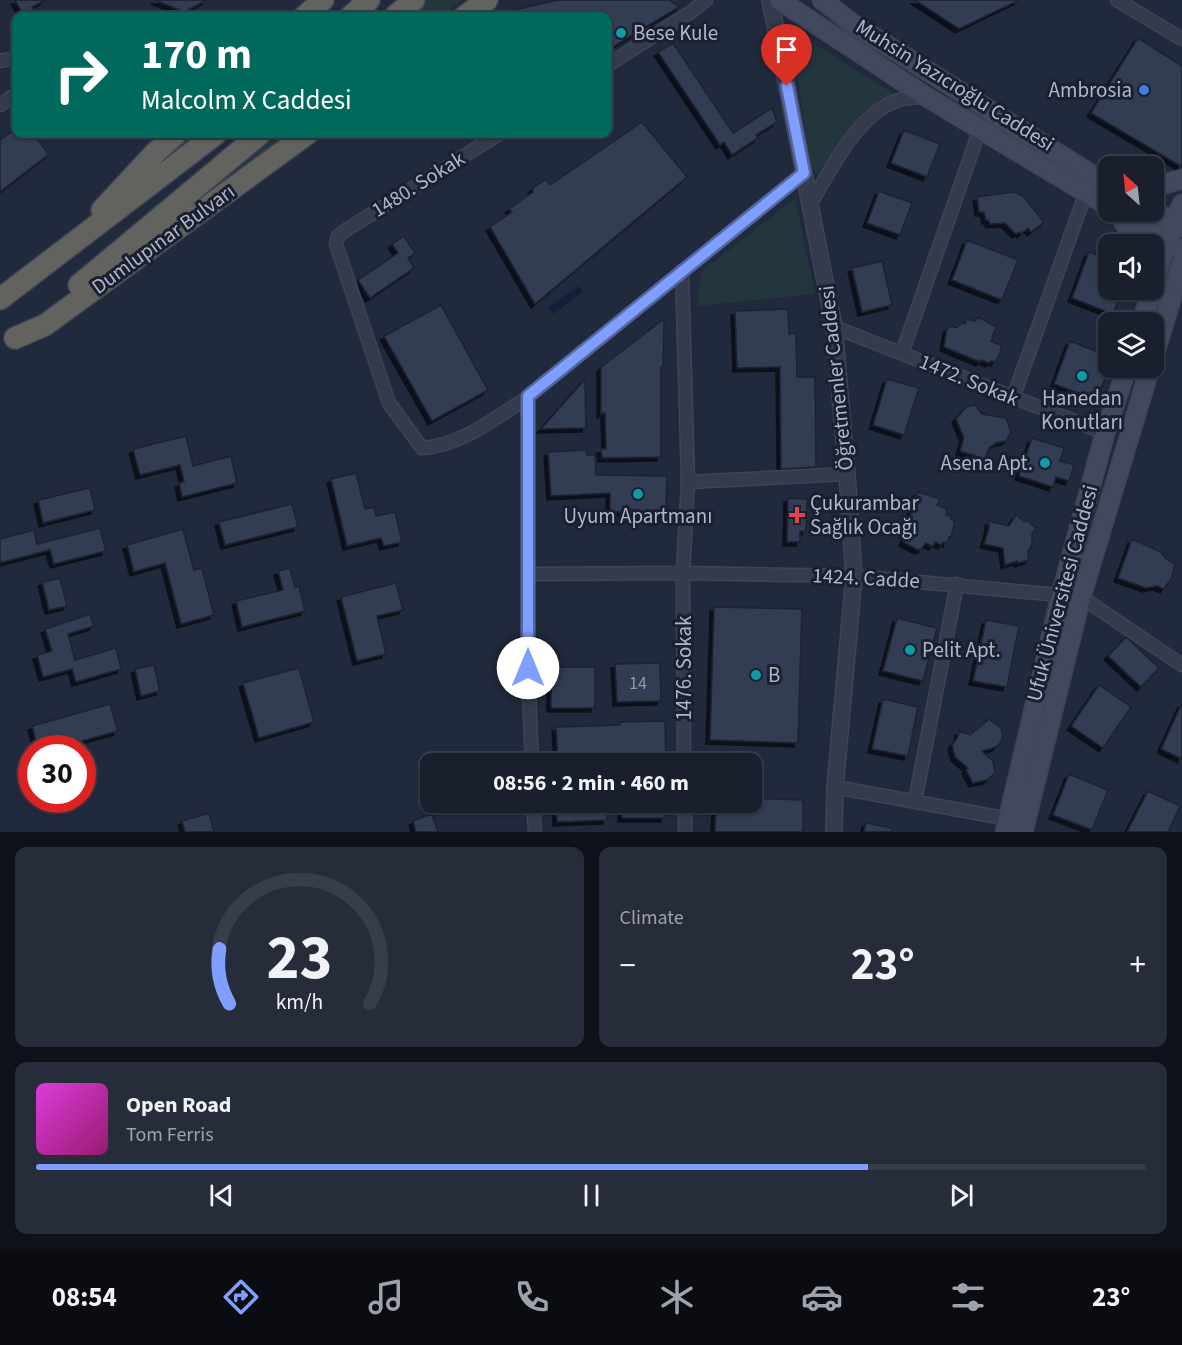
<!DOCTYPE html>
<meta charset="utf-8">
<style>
body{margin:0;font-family:"Source Sans 3",sans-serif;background:#262c39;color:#f1f3f6;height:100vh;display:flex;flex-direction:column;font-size:22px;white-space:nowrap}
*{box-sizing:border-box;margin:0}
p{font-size:20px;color:#9fa2aa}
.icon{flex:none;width:33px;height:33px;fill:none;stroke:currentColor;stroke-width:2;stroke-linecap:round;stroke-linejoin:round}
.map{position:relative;height:832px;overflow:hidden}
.side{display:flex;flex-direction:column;gap:15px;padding:15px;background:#0e1119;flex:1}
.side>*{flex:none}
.top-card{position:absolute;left:12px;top:12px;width:600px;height:126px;border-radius:12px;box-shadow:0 2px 4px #0004,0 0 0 2px #373d49;background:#00695c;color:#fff;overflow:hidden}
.needle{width:39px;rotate:333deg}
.buttons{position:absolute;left:1098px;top:156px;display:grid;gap:12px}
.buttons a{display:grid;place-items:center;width:66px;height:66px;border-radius:12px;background:#191f2d;box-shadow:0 2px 4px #0004,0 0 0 2px #373d49;font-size:30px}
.speed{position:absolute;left:18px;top:735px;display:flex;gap:12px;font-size:30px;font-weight:700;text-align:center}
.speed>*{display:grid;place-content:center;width:78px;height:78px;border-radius:50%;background:#191f2d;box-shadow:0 2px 4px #0004,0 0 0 2px #373d49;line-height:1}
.speed .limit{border:9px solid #d22;background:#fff;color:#111}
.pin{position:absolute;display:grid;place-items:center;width:51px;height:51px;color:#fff;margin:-62px -26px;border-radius:50% 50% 50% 0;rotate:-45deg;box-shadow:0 0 6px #0007}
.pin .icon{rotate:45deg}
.me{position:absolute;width:66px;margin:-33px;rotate:0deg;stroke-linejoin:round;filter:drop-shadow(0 0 4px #0008)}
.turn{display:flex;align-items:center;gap:21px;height:126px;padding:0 30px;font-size:27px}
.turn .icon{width:78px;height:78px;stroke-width:2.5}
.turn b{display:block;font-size:42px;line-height:51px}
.big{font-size:45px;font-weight:700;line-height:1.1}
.side .widget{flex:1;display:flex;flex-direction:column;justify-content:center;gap:9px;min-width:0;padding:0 21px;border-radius:12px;background:#262c39}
.side .dial{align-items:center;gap:0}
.dial svg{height:156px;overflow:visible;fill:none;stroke:#373d49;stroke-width:7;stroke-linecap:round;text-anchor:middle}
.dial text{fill:#f1f3f6;stroke:none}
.song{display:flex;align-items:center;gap:18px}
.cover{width:72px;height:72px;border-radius:9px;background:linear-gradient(135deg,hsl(300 70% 55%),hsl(320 70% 35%))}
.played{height:6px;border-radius:3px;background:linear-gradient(90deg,#7f9ffe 75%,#373d49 75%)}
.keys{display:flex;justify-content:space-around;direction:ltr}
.heat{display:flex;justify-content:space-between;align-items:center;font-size:33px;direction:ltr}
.side .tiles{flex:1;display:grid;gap:15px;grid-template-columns:1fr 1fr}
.widget:last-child{grid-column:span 2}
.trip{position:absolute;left:420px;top:753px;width:342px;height:60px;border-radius:12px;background:#191f2d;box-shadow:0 2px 4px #0004,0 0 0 2px #373d49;font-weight:700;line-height:60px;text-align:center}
.tabs{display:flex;height:96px;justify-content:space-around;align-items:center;background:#0a0c12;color:#9fa2aa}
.tabs .icon{width:42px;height:42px}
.tabs .active{color:#7f9ffe}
.tabs b{font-size:27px;color:#f1f3f6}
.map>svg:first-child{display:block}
.green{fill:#23363d}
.water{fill:#141e3a}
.building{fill:#323c52;stroke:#1c2232;stroke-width:1.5;filter:url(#shadow)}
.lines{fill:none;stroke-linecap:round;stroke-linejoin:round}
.minor-casing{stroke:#3e4455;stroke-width:15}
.tertiary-casing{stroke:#3e4455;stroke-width:18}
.secondary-casing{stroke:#3e4455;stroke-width:21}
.trunk-casing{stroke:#3d4353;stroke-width:24}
.minor{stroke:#353b4c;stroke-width:12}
.tertiary{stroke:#353b4c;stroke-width:15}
.secondary{stroke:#42495f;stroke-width:18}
.trunk{stroke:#62625e;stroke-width:21}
.route-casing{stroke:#5367a5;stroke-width:15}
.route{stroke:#7f9ffe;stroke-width:10}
.culture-dot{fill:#0f9aa8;stroke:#1a2030;stroke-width:2}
.shop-dot{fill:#3f7fe0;stroke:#1a2030;stroke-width:2}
.health-dot{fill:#e0444e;stroke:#1a2030;stroke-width:2}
.labels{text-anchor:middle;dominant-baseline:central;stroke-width:6;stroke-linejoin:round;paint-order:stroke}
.number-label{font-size:18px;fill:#8e96a9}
.poi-label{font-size:21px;fill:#b0b6c8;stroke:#1a2030;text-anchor:start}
.street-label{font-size:21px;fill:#b0b6c8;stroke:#1a2030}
</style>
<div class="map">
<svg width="1182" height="832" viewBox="0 0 1182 832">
<defs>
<filter id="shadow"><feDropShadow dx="-4" dy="4" stdDeviation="0" flood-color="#0009"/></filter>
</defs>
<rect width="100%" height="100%" fill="#21293c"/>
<path class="green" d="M427 0H462L441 16H409Z
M797 33 894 94 860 121 817 175 811 168 793 47Z
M279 134H292L147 241Z
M795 198 815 294 697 306 701 272Z"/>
<path class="water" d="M579 286 583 292 554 314 548 307Z"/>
<path class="building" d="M15 0H45L32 7 37 16H24Z
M155 0H207L184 12Z
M558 0H669L679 7 608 50V16H501L500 13Z
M915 0H1019L959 29Z
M1138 38 1182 66V167L1091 113Z
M673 43 733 133 772 108 777 122 756 135 758 138 732 155 724 142 720 145 658 52Z
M642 122 687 177 535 304 490 227 512 212 509 209 533 192 532 189 546 179 550 185Z
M16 129V134H33L49 154 0 192V140Z
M904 130 940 144 927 177 891 163Z
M879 191 912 203 900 235 867 223Z
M1014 192 1023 196 1044 222 1031 232 1028 228 1021 234 1020 232 1016 234 1005 223 990 224 988 220H986L984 212H979L977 197Z
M404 236 415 253 408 258 414 268 370 298 358 280 398 253 392 244Z
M967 240 1018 260 1002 300 952 280Z
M1089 252 1108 259V290H1122L1113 314 1072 298Z
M882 261 892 305 862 312 852 268Z
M441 305 488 390 432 421 384 336Z
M788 309 789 334 796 333 797 377H815L816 467 781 469 780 367 737 368 735 311Z
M978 317 997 327 992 336 994 337 991 341 1001 345V352L995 362 991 361 989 363 981 360 980 362 944 347 947 329 951 326 956 328 962 323 965 324 967 319 975 321Z
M664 319 663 367H661V457L602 458 601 449H606L605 413 601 414V367Z
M1070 341 1108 356V370L1097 400 1054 384Z
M585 379 586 428 541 429Z
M887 379 919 388 904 435 873 425Z
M975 405 982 414 1006 418 1011 432 1006 441 996 443 989 448 985 459 960 451 964 438 956 419 966 407Z
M186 436 193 466 231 456 237 483 182 497 179 483 184 482 180 465 140 475 133 449Z
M1032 438 1064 448 1060 461 1074 465 1069 481 1056 477 1053 487 1019 476Z
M586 450 587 455H595L596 475 667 476 666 512H610V493L551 496 548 452Z
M356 473 365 509 374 507 376 516 395 512 402 542 384 546 381 538 347 546 331 479Z
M90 488 95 510 43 523 38 500Z
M918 492 940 499 937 505 947 509 946 515 951 516V519L955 521 951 537H949L947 543 943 542 942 545 935 542 933 546 925 543 922 549 918 550 903 542 906 534H903L907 524 910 520 911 511Z
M788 498 807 499 806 531H800V542H787Z
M292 504 298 527 225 545 219 522Z
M1016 515 1025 522 1028 521 1036 528 1032 534V544L1028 552 1029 560 1018 563 1017 561 1005 565 1003 548 984 544 989 528V521L1009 526Z
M100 528 106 551 54 564 50 550 0 563V539L34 530 37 544Z
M183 529 194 570 202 568 214 615 181 624 165 563 134 572 127 545Z
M1132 539 1161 552 1165 558 1175 564 1172 577 1164 589 1157 586 1146 588 1118 578Z
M290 568 295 587 299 586 305 611 242 627 236 601 283 590 278 571Z
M60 578 67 606 49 610 42 582Z
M396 583 403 610 377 616 386 654 357 661 341 597Z
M714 607 802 609 798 743 710 740Z
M90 614 94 626 68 634 75 660 116 648 121 669 76 682 72 669 43 677 37 655 52 651 45 629Z
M897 618 937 628 923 681 883 671Z
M986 620 1019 626 1007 687 973 681Z
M1126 637 1159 668 1141 687 1108 656Z
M660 663 661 701 617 702 615 664Z
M154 665 160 691 141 696 135 669Z
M551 667H595V708H551Z
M299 668 314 722 259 738 243 683Z
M1099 685 1131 707 1103 748 1071 726Z
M883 699 918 707 908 756 872 749Z
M1182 703V759L1161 749Z
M110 704 118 731 57 748H38L32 726Z
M989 719 1001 728 1003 735 1001 742 996 747 982 751 993 761 995 773 987 780 973 783 966 770 968 768 955 757 952 745 958 737 959 731 970 735Z
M665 721 666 763 558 764 556 727 620 725V722Z
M1069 774 1108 790 1092 830 1053 815Z
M1148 791 1180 806 1168 832H1127Z
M752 798 803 800V832H715L716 802H752Z
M556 802H606L607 820 557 822Z
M622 802H665V818H622Z
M209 813 214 832H185L182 821Z
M432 814 438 832H416L413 821Z
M866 823 892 828 891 832H864Z"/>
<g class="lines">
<defs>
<path id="minor" d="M1117 0 1182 39
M0 61 16 58
M608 65 691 12 706 0
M0 105 16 94
M499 134 346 230 338 236 336 244 389 403 422 448C461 446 497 417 528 397
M811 203C832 168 859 110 902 99 909 98 917 97 925 96
M682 271 688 482 683 573 684 764
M834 327 1105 433
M902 353 980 129
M1013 398 1086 192
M688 482 847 474
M528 574 683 573 854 576 1081 597 1182 665
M532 764 528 668V397L804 173
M835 787 1009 819
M915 801 957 584
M533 802 535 832
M685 802V832"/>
<path id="tertiary" d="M770 0 834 327 847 474 854 576 835 787 834 832"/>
<path id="secondary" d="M779 0 925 96 1108 206
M822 0 853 24 1108 185
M1154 187 1182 179
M1154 211 1182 227
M1117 212 1182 251
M1120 216 1138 244
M1154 283 1166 242 1182 204
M1142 322 1152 290
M1154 356 1182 263
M1005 832 1061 595 1105 433 1127 368
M1023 832 1081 597 1150 368"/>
<path id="trunk" d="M305 16 323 0
M351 16 369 0
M395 16 414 0
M465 16 487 0
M102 210 155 153 176 134
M79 285 260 134
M0 299 216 134
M15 338 45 325 307 134"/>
</defs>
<use href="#minor" class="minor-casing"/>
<use href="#tertiary" class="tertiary-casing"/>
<use href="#secondary" class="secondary-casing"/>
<use href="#trunk" class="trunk-casing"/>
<use href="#minor" class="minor"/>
<use href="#tertiary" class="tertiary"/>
<use href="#secondary" class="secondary"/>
<use href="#trunk" class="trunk"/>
</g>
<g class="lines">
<defs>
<path id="route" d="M528 668V396L804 173 787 86"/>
</defs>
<use href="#route" class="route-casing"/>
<use href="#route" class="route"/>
</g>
<g class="culture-dot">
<circle cx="621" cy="33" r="6"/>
<circle cx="1082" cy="376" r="6"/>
<circle cx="1045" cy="463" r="6"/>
<circle cx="638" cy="494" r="6"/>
<circle cx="910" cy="650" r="6"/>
<circle cx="756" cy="675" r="6"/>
</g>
<circle class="shop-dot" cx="1144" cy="90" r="6"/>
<path class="health-dot" d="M794 506h6v6h6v6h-6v6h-6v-6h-6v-6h6z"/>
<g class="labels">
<g class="number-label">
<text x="638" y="683">14</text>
</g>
<g class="poi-label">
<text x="633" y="33">Bese Kule</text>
<text x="1132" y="90" text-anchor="end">Ambrosia</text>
<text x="1082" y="398" text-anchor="middle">Hanedan<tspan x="1082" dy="24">Konutları</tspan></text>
<text x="1033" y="463" text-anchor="end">Asena Apt.</text>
<text x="810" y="503">Çukurambar<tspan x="810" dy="24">Sağlık Ocağı</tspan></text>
<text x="638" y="516" text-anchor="middle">Uyum Apartmanı</text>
<text x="922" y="650">Pelit Apt.</text>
<text x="768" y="675">B</text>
</g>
<g class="street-label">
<text transform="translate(955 85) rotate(32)">Muhsin Yazıcıoğlu Caddesi</text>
<text transform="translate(418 184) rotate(-32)">1480. Sokak</text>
<text transform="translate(163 239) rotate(-36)">Dumlupınar Bulvarı</text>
<text transform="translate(836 378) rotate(-96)">Öğretmenler Caddesi</text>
<text transform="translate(969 380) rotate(22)">1472. Sokak</text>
<text transform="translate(866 578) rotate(3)">1424. Cadde</text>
<text transform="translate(1062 593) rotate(-75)">Ufuk Üniversitesi Caddesi</text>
<text transform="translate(684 668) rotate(-90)">1476. Sokak</text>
</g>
</g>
</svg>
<div class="buttons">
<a><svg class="needle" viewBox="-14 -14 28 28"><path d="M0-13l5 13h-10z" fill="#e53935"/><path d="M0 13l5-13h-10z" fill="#9fa2aa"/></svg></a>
<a><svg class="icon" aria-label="sound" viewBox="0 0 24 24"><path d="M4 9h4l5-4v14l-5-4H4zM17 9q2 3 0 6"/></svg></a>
<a><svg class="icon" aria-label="layers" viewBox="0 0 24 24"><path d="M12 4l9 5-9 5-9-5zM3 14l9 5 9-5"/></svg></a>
</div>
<div class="speed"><div class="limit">30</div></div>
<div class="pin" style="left:787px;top:86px;background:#d93025"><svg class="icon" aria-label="arrive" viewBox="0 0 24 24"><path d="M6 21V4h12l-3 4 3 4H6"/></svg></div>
<svg class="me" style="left:528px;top:668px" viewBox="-20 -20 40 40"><circle r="19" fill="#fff"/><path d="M0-13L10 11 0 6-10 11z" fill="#7f9ffe"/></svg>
<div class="trip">08:56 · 2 min · 460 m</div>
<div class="top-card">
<div class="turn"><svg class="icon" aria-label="right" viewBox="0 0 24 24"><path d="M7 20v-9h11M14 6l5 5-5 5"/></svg><div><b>170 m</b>Malcolm X Caddesi</div></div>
</div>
</div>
<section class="side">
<div class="tiles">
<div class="widget dial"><svg viewBox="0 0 100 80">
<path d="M14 69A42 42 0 1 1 86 69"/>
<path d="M14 69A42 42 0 0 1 9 41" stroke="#7f9ffe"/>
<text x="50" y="56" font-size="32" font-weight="700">23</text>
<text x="50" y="72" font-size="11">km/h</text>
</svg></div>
<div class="widget"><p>Climate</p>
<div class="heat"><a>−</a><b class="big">23°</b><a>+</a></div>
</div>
<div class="widget">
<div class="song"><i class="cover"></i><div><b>Open Road</b><p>Tom Ferris</p></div></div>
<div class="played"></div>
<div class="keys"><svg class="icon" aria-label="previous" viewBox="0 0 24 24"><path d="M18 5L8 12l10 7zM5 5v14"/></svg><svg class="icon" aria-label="pause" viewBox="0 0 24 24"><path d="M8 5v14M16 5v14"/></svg><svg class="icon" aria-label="next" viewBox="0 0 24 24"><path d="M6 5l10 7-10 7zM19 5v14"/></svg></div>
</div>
</div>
</section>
<nav class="tabs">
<b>08:54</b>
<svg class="icon active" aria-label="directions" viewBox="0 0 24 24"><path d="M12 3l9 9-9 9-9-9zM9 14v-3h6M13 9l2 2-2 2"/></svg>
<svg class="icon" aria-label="music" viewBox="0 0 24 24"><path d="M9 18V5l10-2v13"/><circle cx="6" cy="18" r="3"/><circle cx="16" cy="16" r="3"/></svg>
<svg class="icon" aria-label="phone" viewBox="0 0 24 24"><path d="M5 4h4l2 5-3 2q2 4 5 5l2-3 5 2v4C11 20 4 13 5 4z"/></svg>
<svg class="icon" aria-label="climate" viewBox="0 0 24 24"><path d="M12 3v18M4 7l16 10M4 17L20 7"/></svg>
<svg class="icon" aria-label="car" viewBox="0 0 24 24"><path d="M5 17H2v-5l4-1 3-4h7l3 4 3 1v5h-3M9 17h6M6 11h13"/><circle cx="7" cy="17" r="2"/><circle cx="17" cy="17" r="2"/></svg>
<svg class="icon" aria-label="filters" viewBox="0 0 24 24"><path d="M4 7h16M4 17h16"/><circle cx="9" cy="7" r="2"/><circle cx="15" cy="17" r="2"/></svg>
<b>23°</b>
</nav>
